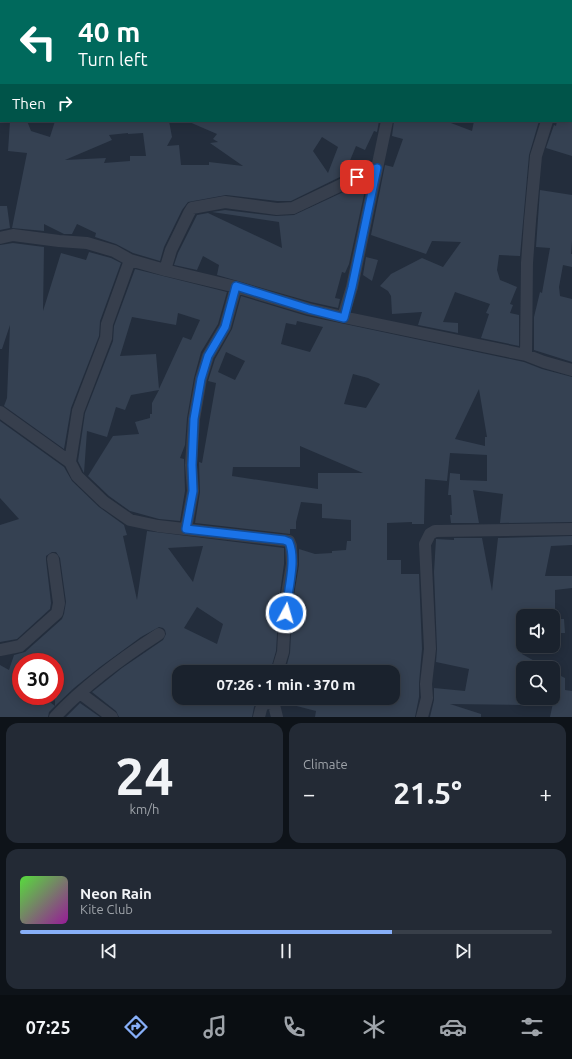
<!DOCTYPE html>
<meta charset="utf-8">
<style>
body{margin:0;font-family:Ubuntu,sans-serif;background:#232a35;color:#f1f3f6;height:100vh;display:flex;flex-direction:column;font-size:15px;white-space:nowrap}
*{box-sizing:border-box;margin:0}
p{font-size:13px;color:#9fa4aa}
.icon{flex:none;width:22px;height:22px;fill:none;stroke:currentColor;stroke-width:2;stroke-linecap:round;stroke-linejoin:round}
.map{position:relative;height:717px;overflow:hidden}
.sheet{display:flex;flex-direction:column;gap:6px;padding:6px;background:#0e1319;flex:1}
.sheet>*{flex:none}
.top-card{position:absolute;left:0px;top:0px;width:572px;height:122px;box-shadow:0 2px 10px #0003,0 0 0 1px #383f49;background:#00695c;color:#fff;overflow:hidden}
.buttons{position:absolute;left:516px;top:609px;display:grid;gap:8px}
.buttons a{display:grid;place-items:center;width:44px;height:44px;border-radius:8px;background:#1a222d;box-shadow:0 2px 10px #0003,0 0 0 1px #383f49;font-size:20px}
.speed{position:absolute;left:12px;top:653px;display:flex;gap:8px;font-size:20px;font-weight:700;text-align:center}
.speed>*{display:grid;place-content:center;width:52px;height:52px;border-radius:50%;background:#1a222d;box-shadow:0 2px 10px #0003,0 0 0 1px #383f49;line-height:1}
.speed .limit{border:6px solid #d22;background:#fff;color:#111}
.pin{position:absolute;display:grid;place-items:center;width:34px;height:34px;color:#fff;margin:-17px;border-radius:8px;box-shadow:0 2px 6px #0006}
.me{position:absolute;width:44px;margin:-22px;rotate:6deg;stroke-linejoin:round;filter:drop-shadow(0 0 3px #0008)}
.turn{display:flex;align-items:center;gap:14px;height:84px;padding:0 12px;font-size:18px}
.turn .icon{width:52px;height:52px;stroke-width:2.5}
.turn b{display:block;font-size:28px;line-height:34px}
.then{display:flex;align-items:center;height:38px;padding:0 12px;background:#0003;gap:8px;font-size:15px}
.big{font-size:30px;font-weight:600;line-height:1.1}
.sheet .tile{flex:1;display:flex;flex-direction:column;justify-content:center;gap:6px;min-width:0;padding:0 14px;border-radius:12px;background:#232a35}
.sheet .dial{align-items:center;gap:0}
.dial b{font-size:52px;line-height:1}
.song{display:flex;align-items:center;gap:12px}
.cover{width:48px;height:48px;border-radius:6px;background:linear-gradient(135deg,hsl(110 70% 55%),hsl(300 70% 35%))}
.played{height:4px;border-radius:2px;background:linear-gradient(90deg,#87aff8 70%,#383f49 70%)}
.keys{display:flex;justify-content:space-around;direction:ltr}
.heat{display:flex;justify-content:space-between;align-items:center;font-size:22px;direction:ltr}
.sheet .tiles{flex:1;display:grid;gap:6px;grid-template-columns:1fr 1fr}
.tile:last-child{grid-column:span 2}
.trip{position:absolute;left:172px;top:665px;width:228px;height:40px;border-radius:12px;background:#1a222d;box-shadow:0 2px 10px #0003,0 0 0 1px #383f49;font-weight:600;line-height:40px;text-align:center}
.dock{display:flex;height:64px;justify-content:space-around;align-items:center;background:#0a0e12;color:#9fa4aa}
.dock .icon{width:28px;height:28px}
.dock .selected{color:#87aff8}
.dock b{font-size:18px;color:#f1f3f6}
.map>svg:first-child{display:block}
.building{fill:#354152;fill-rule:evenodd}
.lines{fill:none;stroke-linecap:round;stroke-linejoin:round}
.street{stroke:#373f4d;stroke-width:12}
.route-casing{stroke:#114b97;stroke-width:10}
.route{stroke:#1a73e8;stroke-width:7}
</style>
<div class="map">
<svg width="572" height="717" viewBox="0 0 572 717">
<rect width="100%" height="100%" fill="#232d3c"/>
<path class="building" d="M10 121H27L31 131 50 137 55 121H169L172 137 167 146 179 145 181 165H209V162L243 166 210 143 218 142 213 139 217 134 187 121H379L377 132 374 131 365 150 356 146 344 175 291 201H277L226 195 188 202 182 210 164 247 160 261 133 253 116 244 95 237 96 233 77 224 72 234H64L44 224V231L12 228 27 153 8 151ZM128 133V134L143 133 146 156H130V161L104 163 106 158 65 160 112 140 109 135ZM322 137 338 147 328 173 313 151Z
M394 121H452L451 123 472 131 474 121H539L529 155 520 256 499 255 497 270 500 280 517 287 510 304 513 305 510 313 519 315V346L481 338 489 314 486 313 490 304 455 292 443 322 458 323V333L418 325 422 312 392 314 391 296 388 291 380 286 391 274 422 258 443 267 461 242 432 241 426 254 371 235 385 165 393 167 403 139 392 136Z
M557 121H572V156L546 148 554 125 556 126Z
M367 181 349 264 345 273 342 272 335 298 340 299 338 308 311 302 217 275 219 265 203 256 197 270 174 265 178 253 197 215 208 213 282 248 279 222 212 212 225 210 276 216 294 215Z
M540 190 572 195V241L571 254H572V267L563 265 559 287 560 296 572 299V362L534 350V317L540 292 542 293 550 248 536 247Z
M0 206H7L10 228 0 230Z
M13 243 44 247 43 311 61 253 86 260 89 252 111 258 121 263 100 321 99 336 71 408 64 449 4 406 7 398 10 325 2 349H0V245Z
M366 257 378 260 372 281 363 275Z
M135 269 227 292 218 324 201 352 194 378 187 418 185 445 180 458 184 459 185 491 180 521 159 519 130 511 109 496 88 476 113 436 139 434 135 422 150 418V414H152V403L159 390 131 395 125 410 116 407 107 437 87 431 84 473 78 461 85 413 113 341 114 326ZM178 313 200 320 191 340 183 337 159 389 156 354 120 356 132 317 176 325Z
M241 296 307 316 524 362 542 369 572 377V522L500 523 503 494 473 490 479 523H451L450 515H452L451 495H448L450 473 460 474V480L487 481V455L450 453 447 481 425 479 424 524H412V522L387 523V560H401V574H419L422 649 419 683V697L415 717H315L316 711 281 702 280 701V698H393V672H285L290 653 293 601 299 565V549L315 554 332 553V551L346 550 347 541H351V520L322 518V504L301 502 296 522V529H290V534L195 523 200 492 199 462 202 463 216 383 208 381 215 359 232 329ZM297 321 323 327 310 352 281 344 286 323 296 325ZM226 352 245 361 235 380 218 372ZM353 374 368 378 380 384 366 408 344 404ZM479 389 487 437H485V446L455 439ZM300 446 363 473H318V489L232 476 233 467H300Z
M0 421 64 467 72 481 99 507 124 525 127 535 123 536 137 600 147 531 284 548V564L279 600 276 651 270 672H179V698H258L254 707 252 717H119L116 711 92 692 122 668 163 640 166 634 165 630 163 628 159 627 141 637 100 667 74 688 55 706V662H21V696H42L55 706 49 712 48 717H0V665L9 670 14 655 25 652 62 619 64 614 66 602 60 558 56 552H52L46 556V560L51 603 50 609 17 639 0 642V525L19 519 0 498ZM203 546 193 582 168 548ZM197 607 223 624 217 644 184 628Z
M572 536V545L551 546 545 576H572V588L555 590V616H523V642L522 654 547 668H523V676L521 675 520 705 450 704 481 714V717H430L434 700V688L465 691 469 669 436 662 437 649 434 572 436 539 454 540V538H482L492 591 498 538Z
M554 619H564L565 633H554Z
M553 672 565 678V690L572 691V717H550L553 703Z
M80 703 100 717H66Z"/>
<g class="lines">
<path class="street" d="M46 0 48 1
M416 0 418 1
M80 1 81 0
M303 1 304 0
M571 54 572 55
M0 93H1
M0 238 13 235 59 241 87 243 114 251 130 260 165 270 236 287 309 309 343 317 526 355 544 362 572 370
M165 270 171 250 189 213 192 208 225 202 277 209 293 208 377 168
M343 317 352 287 387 121
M526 355 527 263 530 221 536 156 547 121
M0 412 70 462 77 476 104 502 130 520 158 526 289 541 291 546 292 564 286 600 283 652 277 672
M70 462 78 411 106 338 107 324 130 260
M186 529 193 491 191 465 194 419 201 379 208 356 225 327 236 287
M0 650 20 646 57 613 59 603 53 559
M80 693 112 717
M266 702 274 705 277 717
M55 717C85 685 122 658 159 634
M259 717 261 709 267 698
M422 717 427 698 426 684 430 649 425 544 430 534 435 531 572 529"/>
</g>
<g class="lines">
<defs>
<path id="route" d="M286 613C287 592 297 561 289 542L284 540 186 529 193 491 192 465 194 419 201 379 208 356 225 327 236 286 309 309 344 318 352 287 377 168 357 177"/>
</defs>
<use href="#route" class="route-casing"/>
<use href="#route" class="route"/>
</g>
</svg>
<div class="buttons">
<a><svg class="icon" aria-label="sound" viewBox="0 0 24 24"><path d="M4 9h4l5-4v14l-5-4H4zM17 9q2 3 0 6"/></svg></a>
<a><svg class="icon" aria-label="search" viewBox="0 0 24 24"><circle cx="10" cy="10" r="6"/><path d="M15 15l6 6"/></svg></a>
</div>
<div class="speed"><div class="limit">30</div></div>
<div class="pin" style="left:357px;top:177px;background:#d93025"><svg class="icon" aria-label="arrive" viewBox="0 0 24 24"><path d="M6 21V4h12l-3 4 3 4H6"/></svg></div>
<svg class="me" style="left:286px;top:613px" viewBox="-20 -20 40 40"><circle r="17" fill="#1a73e8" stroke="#fff" stroke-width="3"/><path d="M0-11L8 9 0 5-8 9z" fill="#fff"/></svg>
<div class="trip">07:26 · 1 min · 370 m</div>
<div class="top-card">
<div class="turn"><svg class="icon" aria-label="left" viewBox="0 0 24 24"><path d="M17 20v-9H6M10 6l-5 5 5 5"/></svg><div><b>40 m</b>Turn left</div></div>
<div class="then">Then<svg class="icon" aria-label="right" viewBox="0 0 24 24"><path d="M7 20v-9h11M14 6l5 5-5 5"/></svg></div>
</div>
</div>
<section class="sheet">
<div class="tiles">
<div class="tile dial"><b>24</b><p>km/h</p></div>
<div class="tile"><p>Climate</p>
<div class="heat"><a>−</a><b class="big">21.5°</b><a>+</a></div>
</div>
<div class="tile">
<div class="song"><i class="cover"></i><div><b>Neon Rain</b><p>Kite Club</p></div></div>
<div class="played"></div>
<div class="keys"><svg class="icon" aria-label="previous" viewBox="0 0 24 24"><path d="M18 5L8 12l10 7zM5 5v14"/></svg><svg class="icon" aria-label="pause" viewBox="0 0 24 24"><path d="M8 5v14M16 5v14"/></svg><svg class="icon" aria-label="next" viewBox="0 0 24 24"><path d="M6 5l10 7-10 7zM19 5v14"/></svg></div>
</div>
</div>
</section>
<nav class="dock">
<b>07:25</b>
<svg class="icon selected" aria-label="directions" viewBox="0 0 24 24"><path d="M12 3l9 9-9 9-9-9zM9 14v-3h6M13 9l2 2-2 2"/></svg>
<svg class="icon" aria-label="music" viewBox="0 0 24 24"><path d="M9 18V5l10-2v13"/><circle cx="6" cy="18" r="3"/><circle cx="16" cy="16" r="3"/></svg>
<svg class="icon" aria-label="phone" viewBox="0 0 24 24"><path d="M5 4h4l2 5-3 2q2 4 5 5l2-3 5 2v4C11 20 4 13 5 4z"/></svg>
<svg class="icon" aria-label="climate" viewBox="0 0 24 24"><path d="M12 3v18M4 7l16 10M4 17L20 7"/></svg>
<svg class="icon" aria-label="car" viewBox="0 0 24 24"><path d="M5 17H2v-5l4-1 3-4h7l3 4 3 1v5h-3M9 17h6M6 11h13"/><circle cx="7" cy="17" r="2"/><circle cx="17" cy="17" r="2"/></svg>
<svg class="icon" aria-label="filters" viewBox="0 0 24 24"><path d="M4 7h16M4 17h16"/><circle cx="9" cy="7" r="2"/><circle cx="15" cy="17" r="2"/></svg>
</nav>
